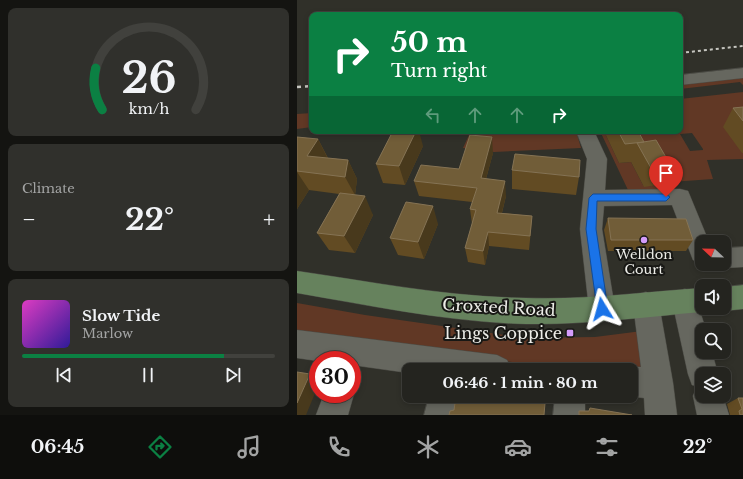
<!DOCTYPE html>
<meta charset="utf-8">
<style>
body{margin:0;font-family:"Libre Baskerville",serif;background:#30302c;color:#f1f3f6;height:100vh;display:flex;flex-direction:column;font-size:15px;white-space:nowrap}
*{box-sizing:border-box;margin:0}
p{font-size:13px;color:#a3a4a4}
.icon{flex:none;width:22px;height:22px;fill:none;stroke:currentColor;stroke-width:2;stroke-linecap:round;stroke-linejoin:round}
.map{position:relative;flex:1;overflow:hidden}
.details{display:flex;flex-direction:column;gap:8px;padding:8px;background:#141411;width:297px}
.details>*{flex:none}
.banner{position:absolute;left:12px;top:12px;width:374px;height:122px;border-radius:8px;box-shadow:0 2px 6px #0003,0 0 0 1px #41413d;background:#0b8043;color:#fff;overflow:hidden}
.needle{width:26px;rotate:292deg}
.buttons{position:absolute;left:398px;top:235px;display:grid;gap:8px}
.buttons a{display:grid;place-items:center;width:36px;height:36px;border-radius:8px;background:#24241f;box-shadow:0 2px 6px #0003,0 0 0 1px #41413d;font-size:20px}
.speed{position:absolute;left:12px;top:351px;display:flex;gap:8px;font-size:20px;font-weight:700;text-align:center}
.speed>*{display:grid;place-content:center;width:52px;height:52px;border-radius:50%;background:#24241f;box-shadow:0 2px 6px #0003,0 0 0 1px #41413d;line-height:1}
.speed .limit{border:6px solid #d22;background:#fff;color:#111}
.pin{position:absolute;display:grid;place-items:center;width:34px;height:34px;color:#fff;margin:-41px -17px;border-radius:50% 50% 50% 0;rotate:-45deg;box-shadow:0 0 4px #0007}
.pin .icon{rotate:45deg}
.me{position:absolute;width:44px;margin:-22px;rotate:352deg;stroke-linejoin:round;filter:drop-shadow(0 0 3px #0008)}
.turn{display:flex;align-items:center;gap:14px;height:84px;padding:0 16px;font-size:18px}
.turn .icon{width:52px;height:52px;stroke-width:2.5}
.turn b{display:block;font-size:28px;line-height:34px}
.lanes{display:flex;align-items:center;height:38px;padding:0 16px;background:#0003;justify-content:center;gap:20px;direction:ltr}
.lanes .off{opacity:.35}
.big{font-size:30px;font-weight:700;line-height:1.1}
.details .card{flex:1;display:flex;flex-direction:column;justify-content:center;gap:6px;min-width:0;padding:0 14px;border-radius:8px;background:#30302c}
.details .dial{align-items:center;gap:0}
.dial svg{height:104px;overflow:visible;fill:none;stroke:#41413d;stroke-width:7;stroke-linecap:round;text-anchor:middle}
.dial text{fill:#f1f3f6;stroke:none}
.song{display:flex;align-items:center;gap:12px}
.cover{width:48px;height:48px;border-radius:6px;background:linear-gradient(135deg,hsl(310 70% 55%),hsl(250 70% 35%))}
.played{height:4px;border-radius:2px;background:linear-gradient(90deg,#0b8043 80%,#41413d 80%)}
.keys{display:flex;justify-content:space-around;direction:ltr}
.heat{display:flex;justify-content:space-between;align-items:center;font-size:22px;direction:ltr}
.trip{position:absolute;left:105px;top:363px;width:236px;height:40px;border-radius:8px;background:#24241f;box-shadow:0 2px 6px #0003,0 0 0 1px #41413d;font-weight:700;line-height:40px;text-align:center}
.tab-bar{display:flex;height:64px;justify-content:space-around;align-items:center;background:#0e0e0c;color:#a3a4a4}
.tab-bar .icon{width:28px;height:28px}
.tab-bar .current{color:#0b8043}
.tab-bar b{font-size:18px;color:#f1f3f6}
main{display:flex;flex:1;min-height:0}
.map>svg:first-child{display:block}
.green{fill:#613825;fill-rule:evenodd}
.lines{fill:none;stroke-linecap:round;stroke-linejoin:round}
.minor-casing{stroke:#4b4b45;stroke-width:1}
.major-casing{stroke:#4b4b45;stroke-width:1}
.minor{fill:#66675f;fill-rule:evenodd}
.major{fill:#66825d;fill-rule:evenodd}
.rail-far1{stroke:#c6c6c0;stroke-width:2;stroke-dasharray:3 3;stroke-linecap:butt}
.rail{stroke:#c6c6c0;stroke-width:2.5;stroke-dasharray:4 4;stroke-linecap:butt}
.wall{fill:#624b23}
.shaded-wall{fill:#48391c}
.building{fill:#715d38;stroke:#857354}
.route{fill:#1a73e8;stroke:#114b97}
.poi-dot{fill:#d49cfb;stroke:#181815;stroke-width:1.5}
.labels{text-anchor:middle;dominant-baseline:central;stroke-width:4;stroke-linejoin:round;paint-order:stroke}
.poi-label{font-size:13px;fill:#edede8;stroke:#181815}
.near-street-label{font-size:16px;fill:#edede8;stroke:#181815}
.near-poi-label{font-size:16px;fill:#edede8;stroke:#181815;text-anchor:end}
</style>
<main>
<section class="details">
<div class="card dial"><svg viewBox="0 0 100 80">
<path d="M14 69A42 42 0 1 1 86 69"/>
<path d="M14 69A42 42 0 0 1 9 37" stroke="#0b8043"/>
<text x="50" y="56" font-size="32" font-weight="700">26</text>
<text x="50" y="72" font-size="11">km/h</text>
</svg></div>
<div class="card"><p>Climate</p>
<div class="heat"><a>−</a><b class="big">22°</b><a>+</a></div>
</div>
<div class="card">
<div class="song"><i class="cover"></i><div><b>Slow Tide</b><p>Marlow</p></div></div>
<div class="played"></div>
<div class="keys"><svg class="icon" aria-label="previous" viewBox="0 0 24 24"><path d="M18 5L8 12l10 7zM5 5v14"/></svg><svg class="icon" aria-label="pause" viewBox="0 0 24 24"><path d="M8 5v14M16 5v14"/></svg><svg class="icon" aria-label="next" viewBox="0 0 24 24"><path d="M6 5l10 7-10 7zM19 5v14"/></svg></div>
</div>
</section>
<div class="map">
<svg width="446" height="415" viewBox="0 0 446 415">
<rect width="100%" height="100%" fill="#303029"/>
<path class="green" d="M446 77V85L443 82 383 89V84Z
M446 92V159L410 160 416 179 374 182 377 189 331 190 303 131H307L322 163 334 162 347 187 325 131H383V99ZM395 133 406 149V150L393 151 383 134Z
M15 113V127L0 129V114Z
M204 131H279L284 148 197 152 166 148 172 135Z
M0 303 68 315 228 338 298 337 345 331V369H273L0 336Z"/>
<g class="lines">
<defs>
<path id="minor" d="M446 68V78L383 85V75Z
M279 131H297L310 159 308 190 383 189 391 191 412 242H405V263L396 260 375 205 307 206 305 229 318 309 314 318 305 322 296 318 292 309 283 229 290 159Z
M446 247V267L427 268 418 265V264H427V248Z
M388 289 397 292 409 330H405V352H415L421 374H405V396H426L432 415H400L396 396 400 386 395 385 391 374 375 301 379 292Z
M349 292 358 295 362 304 376 383 380 415H348L347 398 331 396H334V370H327L334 367H344L336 304 340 295Z
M0 330 200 355 210 360 215 370H112V373L55 365V360L21 361 0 358Z
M55 388 57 394 51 415H19L27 394H55Z
M132 396H162L159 415H127Z
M258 396H288V415H256Z"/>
<path id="major" d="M0 271C76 282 152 297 229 298 288 300 347 292 405 288V308H415L405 312C347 317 288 325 229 324 152 322 76 306 0 293Z
M446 285V309L427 311 419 308H427V287Z"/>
</defs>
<use href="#minor" class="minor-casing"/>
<use href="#major" class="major-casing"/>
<use href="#minor" class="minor"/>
<use href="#major" class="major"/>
<path class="rail-far1" d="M383 53 446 46"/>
<path class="rail" d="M0 87 15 86"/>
</g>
<path class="wall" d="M446 107V153H445L426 127 436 108Z
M307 131H341L347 142 374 166 366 184 347 187 334 162 322 163Z
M0 137 21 139 31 158 51 160 60 179 58 195 76 215 58 253 32 250 20 233 42 194 12 190 0 209Z
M126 146 108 185 86 183 79 164Z
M196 153 189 179 209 196 205 213 235 216 234 230 232 250 192 246 188 265 171 262 168 248 175 224 173 209 175 202 122 196 117 181 162 169Z
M215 170 282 177 279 195 215 189Z
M311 218 396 240 389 251H311L307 230Z
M141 224 127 259 101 255 93 238Z
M441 398H446V415H433L430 404Z"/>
<path class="shaded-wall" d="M119 131H122L126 146 108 185 102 166Z
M195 137 196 153 185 193 184 178Z
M21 139 31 159 10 156Z
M51 160 60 179 58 195 48 177Z
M0 172 12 190 0 209Z
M208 181 209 196 201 227 200 213Z
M68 196 76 215 58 253 47 236Z
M136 206 141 224 127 259 121 242Z
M191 232 192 246 188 265 186 251Z
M13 374 21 379V386L9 415H0V403Z"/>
<path class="building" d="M446 107V121L436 108Z
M96 131H119L102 166 79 164Z
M321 131H341L347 142 328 144Z
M173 135 195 137 184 178 208 181 200 213 235 216 233 236 191 232 186 251 168 248 179 210 173 209 180 188 117 181 124 165 162 169Z
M0 137 21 139 10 156 51 160 48 177 0 171Z
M359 140 374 166 354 168 340 143Z
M218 154 283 160 282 177 215 170Z
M43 193 68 196 47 236 20 233Z
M109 202 136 206 121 242 93 238Z
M311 218 389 219 396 240H314Z
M0 372 13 374 0 403Z
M159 396H202L248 403 247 415H152L153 411 157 410Z
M441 398H446V415H443L442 411 445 409Z
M293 408 335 415H282V411H292Z"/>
<path class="route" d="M296 194H369L373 197 369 201H300L299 229 311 309 309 312 305 314 301 312 300 309 289 229 292 198Z"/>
<g class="poi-dot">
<circle cx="347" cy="240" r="4"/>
<rect x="269" y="329" width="8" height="8" rx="2"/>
</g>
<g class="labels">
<g class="poi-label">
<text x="347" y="254">Welldon<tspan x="347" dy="15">Court</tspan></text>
</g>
<g class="near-street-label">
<text transform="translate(202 307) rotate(3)">Croxted Road</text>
</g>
<g class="near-poi-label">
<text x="265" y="333">Lings Coppice</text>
</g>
</g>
</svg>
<div class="buttons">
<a><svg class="needle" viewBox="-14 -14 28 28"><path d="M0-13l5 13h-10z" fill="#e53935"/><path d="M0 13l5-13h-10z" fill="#a3a4a4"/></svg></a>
<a><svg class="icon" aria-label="sound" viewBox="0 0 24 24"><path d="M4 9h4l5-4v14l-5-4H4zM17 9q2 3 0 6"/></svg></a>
<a><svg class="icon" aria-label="search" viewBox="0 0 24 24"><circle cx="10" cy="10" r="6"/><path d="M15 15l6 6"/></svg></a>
<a><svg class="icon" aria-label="layers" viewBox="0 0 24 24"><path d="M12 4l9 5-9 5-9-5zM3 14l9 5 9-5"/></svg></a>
</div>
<div class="speed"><div class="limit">30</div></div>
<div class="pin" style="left:369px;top:197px;background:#d93025"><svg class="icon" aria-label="arrive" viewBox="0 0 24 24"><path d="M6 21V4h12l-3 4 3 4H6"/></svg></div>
<svg class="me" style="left:305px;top:309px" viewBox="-20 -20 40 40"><path d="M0-17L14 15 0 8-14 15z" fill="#1a73e8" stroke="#fff" stroke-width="4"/></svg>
<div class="trip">06:46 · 1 min · 80 m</div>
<div class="banner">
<div class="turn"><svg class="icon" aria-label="right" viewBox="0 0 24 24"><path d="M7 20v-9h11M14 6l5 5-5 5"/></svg><div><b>50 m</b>Turn right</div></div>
<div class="lanes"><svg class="icon off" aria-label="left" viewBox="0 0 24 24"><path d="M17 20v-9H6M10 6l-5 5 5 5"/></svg><svg class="icon off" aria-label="ahead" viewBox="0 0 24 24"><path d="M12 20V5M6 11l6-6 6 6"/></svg><svg class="icon off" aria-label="ahead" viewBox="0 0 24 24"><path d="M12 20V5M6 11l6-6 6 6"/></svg><svg class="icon" aria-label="right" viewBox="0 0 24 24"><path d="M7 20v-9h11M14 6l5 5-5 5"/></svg></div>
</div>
</div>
</main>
<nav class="tab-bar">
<b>06:45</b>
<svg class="icon current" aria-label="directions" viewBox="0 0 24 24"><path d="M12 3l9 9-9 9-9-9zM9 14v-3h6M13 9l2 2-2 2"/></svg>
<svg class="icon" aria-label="music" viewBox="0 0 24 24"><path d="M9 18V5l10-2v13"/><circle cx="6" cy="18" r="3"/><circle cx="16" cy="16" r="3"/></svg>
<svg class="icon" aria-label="phone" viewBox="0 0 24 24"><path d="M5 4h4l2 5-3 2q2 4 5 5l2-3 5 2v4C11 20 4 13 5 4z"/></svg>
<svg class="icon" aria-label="climate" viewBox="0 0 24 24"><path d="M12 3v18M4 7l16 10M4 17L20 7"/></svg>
<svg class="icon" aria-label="car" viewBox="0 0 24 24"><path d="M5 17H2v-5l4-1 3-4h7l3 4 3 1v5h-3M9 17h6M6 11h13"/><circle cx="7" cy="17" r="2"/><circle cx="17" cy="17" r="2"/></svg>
<svg class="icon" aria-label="filters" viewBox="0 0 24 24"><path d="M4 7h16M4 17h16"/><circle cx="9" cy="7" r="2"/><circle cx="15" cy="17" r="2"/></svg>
<b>22°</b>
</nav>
